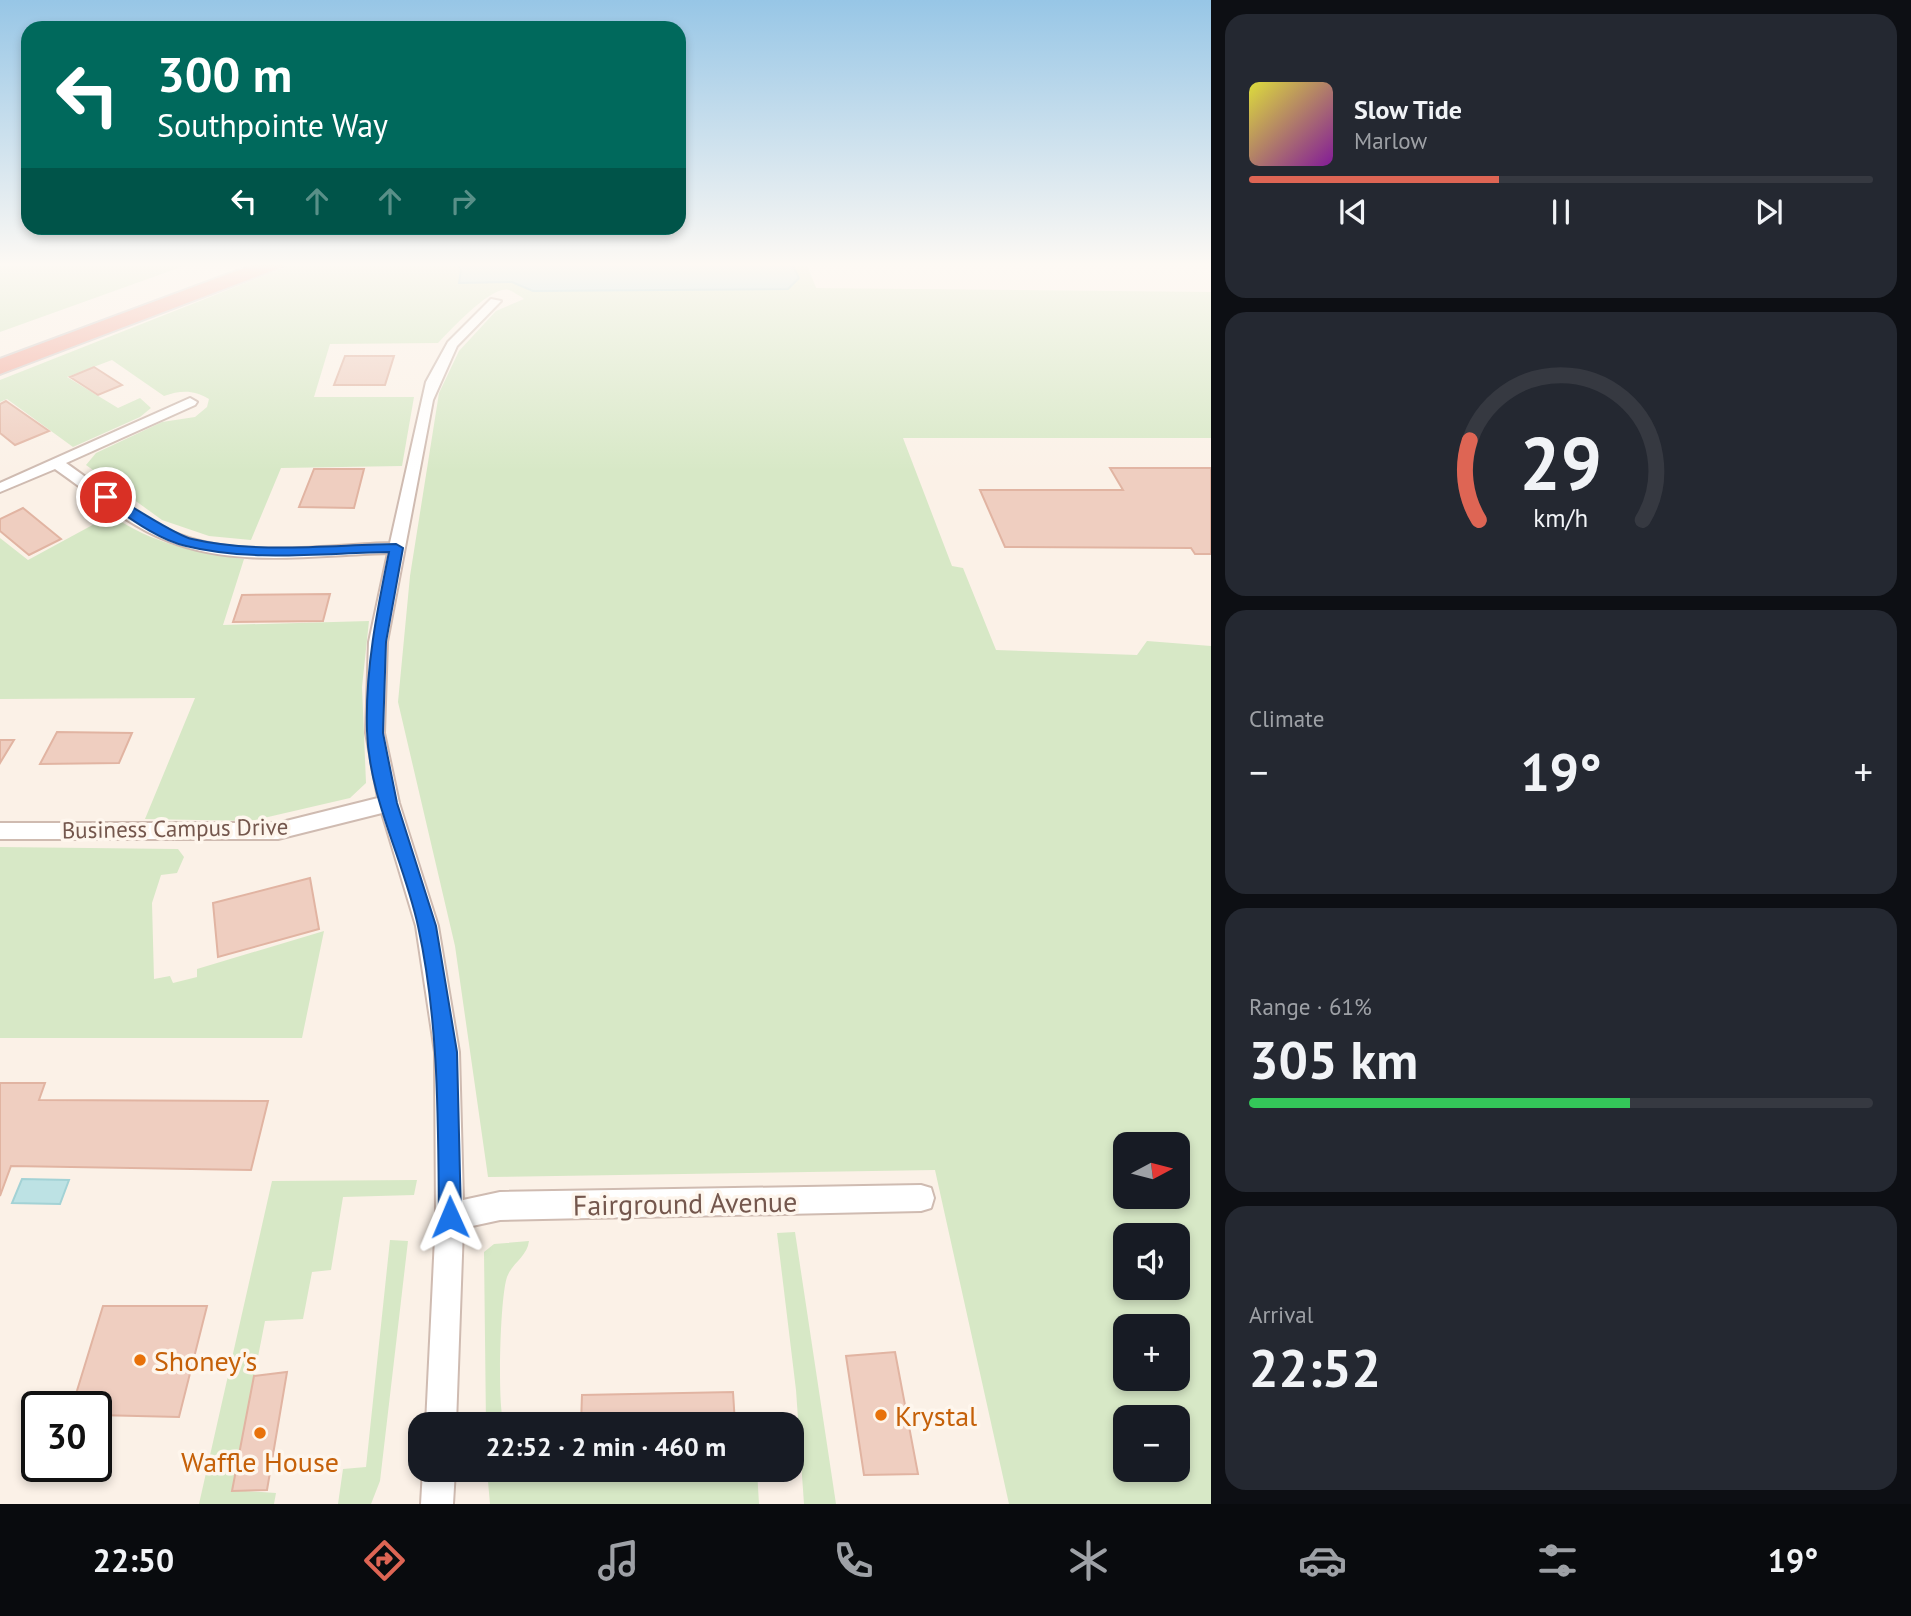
<!DOCTYPE html>
<meta charset="utf-8">
<style>
body{margin:0;font-family:"PT Sans",sans-serif;background:#242831;color:#f1f3f6;height:100vh;display:flex;flex-direction:column;font-size:26px;white-space:nowrap}
*{box-sizing:border-box;margin:0}
p{font-size:23px;color:#9ea1a6}
.icon{flex:none;width:38px;height:38px;fill:none;stroke:currentColor;stroke-width:2;stroke-linecap:round;stroke-linejoin:round}
.map{position:relative;flex:1;overflow:hidden}
.drawer{display:flex;flex-direction:column;gap:14px;padding:14px;background:#0d0f14;width:700px}
.drawer>*{flex:none}
.hud{position:absolute;left:21px;top:21px;width:665px;height:214px;border-radius:21px;box-shadow:0 4px 10px #0003;background:#00695c;color:#fff;overflow:hidden}
.needle{width:46px;rotate:83deg}
.tools{position:absolute;left:1113px;top:1132px;display:grid;gap:14px}
.tools a{display:grid;place-items:center;width:77px;height:77px;border-radius:14px;background:#171b24;box-shadow:0 4px 10px #0003;font-size:35px}
.speed{position:absolute;left:21px;top:1391px;display:flex;gap:14px;font-size:35px;font-weight:700;text-align:center}
.speed>*{display:grid;place-content:center;width:91px;height:91px;border-radius:50%;background:#171b24;box-shadow:0 4px 10px #0003;line-height:1}
.speed .limit{border:4px solid #111;border-radius:10px;background:#fff;color:#111}
.pin{position:absolute;display:grid;place-items:center;width:60px;height:60px;color:#fff;margin:-30px;border:4px solid #fff;border-radius:50%;box-shadow:0 2px 7px #0007}
.me{position:absolute;width:77px;margin:-38px;rotate:359deg;stroke-linejoin:round;filter:drop-shadow(0 0 5px #0008)}
.turn{display:flex;align-items:center;gap:24px;height:147px;padding:0 21px;font-size:32px}
.turn .icon{width:91px;height:91px;stroke-width:2.5}
.turn b{display:block;font-size:49px;line-height:60px}
.lanes{display:flex;align-items:center;height:66px;padding:0 21px;background:#0003;justify-content:center;gap:35px;direction:ltr}
.lanes .off{opacity:.35}
.big{font-size:52px;font-weight:600;line-height:1.1}
.drawer .tile{flex:1;display:flex;flex-direction:column;justify-content:center;gap:10px;min-width:0;padding:0 24px;border-radius:21px;background:#242831}
.drawer .dial{align-items:center;gap:0}
.dial svg{height:182px;overflow:visible;fill:none;stroke:#363941;stroke-width:7;stroke-linecap:round;text-anchor:middle}
.dial text{fill:#f1f3f6;stroke:none}
.song{display:flex;align-items:center;gap:21px}
.cover{width:84px;height:84px;border-radius:10px;background:linear-gradient(135deg,hsl(60 70% 55%),hsl(290 70% 35%))}
.played{height:7px;border-radius:4px;background:linear-gradient(90deg,#de6554 40%,#363941 40%)}
.keys{display:flex;justify-content:space-around;direction:ltr}
.heat{display:flex;justify-content:space-between;align-items:center;font-size:38px;direction:ltr}
.charge{height:10px;border-radius:5px;background:linear-gradient(90deg,#34c759 61%,#363941 0)}
.trip{position:absolute;left:408px;top:1412px;width:396px;height:70px;border-radius:21px;background:#171b24;box-shadow:0 4px 10px #0003;font-weight:600;line-height:70px;text-align:center}
.dock{display:flex;height:112px;justify-content:space-around;align-items:center;background:#090b0e;color:#9ea1a6}
.dock .icon{width:49px;height:49px}
.dock .current{color:#de6554}
.dock b{font-size:32px;color:#f1f3f6}
main{display:flex;flex:1;min-height:0}
.map>svg:first-child{display:block}
.green{fill:#d7e8c6;fill-rule:evenodd}
.water{fill:#bde2e4;stroke:#a3d2d5;stroke-width:2}
.building{fill:#efcec0;stroke:#e1b4a2;stroke-width:2}
.lines{fill:none;stroke-linecap:round;stroke-linejoin:round}
.street-casing{stroke:#cfbbb1;stroke-width:4}
.highway-casing{stroke:#d8d0cd;stroke-width:4}
.street{fill:#fff;fill-rule:evenodd}
.highway{fill:#f2afa2;fill-rule:evenodd}
.route{fill:#1a73e8;stroke:#114b97;stroke-width:2}
.food-dot{fill:#e8710a;stroke:#fef6ed;stroke-width:2.5}
.labels{text-anchor:middle;dominant-baseline:central;stroke-width:7;stroke-linejoin:round;paint-order:stroke}
.street-label{font-size:23px;fill:#74574d;stroke:#fef6ed}
.near-street-label{font-size:28px;fill:#74574d;stroke:#fef6ed}
.near-food-label{font-size:28px;fill:#c56008;stroke:#fef6ed;text-anchor:start}
</style>
<main>
<div class="map">
<svg width="1211" height="1504" viewBox="0 0 1211 1504">
<rect width="100%" height="100%" fill="#fbf1e7"/>
<path class="green" d="M0 262H195L0 332Z
M298 262H455L461 269 459 282H512L533 291 788 289 799 278 792 262H806L816 288 1211 292V438H903L952 566 963 568 996 650 1137 655 1147 641 1211 646V1504H1009L935 1170 488 1177 455 946 398 702 410 576 439 393 459 351 496 311 524 299C520 296 514 292 509 290 491 285 450 331 438 343L330 344 314 397H414L402 466 281 468 251 540 209 536 162 520 86 465 96 453 162 422 195 417 207 407 209 399C194 390 181 390 164 396L112 360 67 377 118 408 140 398 151 408 140 417 73 447 7 399 0 402V380ZM1125 1144H1178V1197H1125ZM1125 1236H1178V1288H1125ZM1125 1326H1178V1379H1125ZM1125 1418H1178V1470H1125Z
M111 515C153 544 194 552 244 559L223 625 369 621 362 687 366 783 350 798 251 821 145 819 195 698 0 699V538L28 560Z
M0 847 178 849 184 857 177 873 161 875 152 903 154 979 170 976 173 983 197 977V969L324 931 302 1038H0Z
M417 1180 414 1195 343 1197 331 1270 312 1272 303 1319 265 1321 232 1490 276 1493 274 1504H199L272 1181Z
M795 1232 836 1504H804L796 1390 777 1233Z
M390 1240 408 1241 380 1481 371 1504H338L343 1469 366 1467Z
M529 1241C527 1257 512 1263 507 1277 500 1297 497 1406 504 1424H486L484 1252 494 1244Z
M487 1470H757L759 1504H490Z"/>
<path class="water" d="M455 262H791L799 278 788 289 533 291 512 282 459 283 461 269Z
M22 1179 69 1180 60 1204 12 1203Z"/>
<path class="building" d="M345 356H394L385 385H334Z
M94 367 122 385 98 395 70 377Z
M6 401 49 431 15 445 0 433V404Z
M1110 468H1211V554H1195L1191 548 1005 547 980 490H1123Z
M314 469H364L354 508 299 507Z
M23 508 61 539 29 555 0 531V519Z
M330 594 323 621 233 622 242 595Z
M57 732 132 733 119 763 40 764Z
M0 740H14L0 763Z
M310 878 319 929 218 957 213 903Z
M0 1083H45L39 1100 268 1101 251 1170 11 1166 0 1196Z
M103 1306H207L179 1417 96 1415V1407H72Z
M895 1352 918 1474 864 1475 846 1356Z
M287 1372 267 1490 232 1491 254 1376Z
M733 1392 735 1424H581L582 1395Z
M580 1470H738V1471L579 1474Z"/>
<g class="lines">
<defs>
<path id="street" d="M491 299 501 301 457 346 433 400 387 642 384 733 399 803 438 926 459 1052 463 1200 500 1192 921 1185 931 1188 934 1198 931 1208 921 1211 500 1220 463 1228 456 1424H426L436 1217 435 1052 416 926 382 813 278 839H0V823H278L378 798 366 733 369 642 388 553C317 555 236 568 168 541 127 525 91 494 55 469L0 492V483L190 398 197 402 195 405 66 463C102 488 138 520 180 535 244 559 323 545 390 543L426 382 448 342Z
M423 1470H455L453 1504H421Z"/>
<path id="highway" d="M261 262H286L284 266 0 374V359Z"/>
</defs>
<use href="#street" class="street-casing"/>
<use href="#highway" class="highway-casing"/>
<use href="#street" class="street"/>
<use href="#highway" class="highway"/>
</g>
<linearGradient id="sky" x2="0" y2="1"><stop stop-color="#97c6e6"/><stop offset="0.56" stop-color="#fdf9f4"/><stop offset="1" stop-color="#fdf9f4" stop-opacity="0"/></linearGradient>
<rect width="1211" height="472" fill="url(#sky)"/>
<path class="route" d="M102 494C115 492 170 534 192 539 257 554 330 545 396 544L403 548 386 642 383 733 397 803 436 926 457 1052 461 1217 458 1225 450 1228 442 1225 439 1217C438 1119 439 1022 418 926 404 861 369 798 367 731 365 670 377 611 389 552 323 553 250 562 186 546 156 539 127 516 102 499Z"/>
<g class="food-dot">
<circle cx="140" cy="1360" r="7"/>
<circle cx="881" cy="1415" r="7"/>
<circle cx="260" cy="1433" r="7"/>
</g>
<g class="labels">
<g class="street-label">
<text transform="translate(175 828) rotate(-1)">Business Campus Drive</text>
</g>
<g class="near-street-label">
<text transform="translate(685 1203) rotate(-1)">Fairground Avenue</text>
</g>
<g class="near-food-label">
<text x="154" y="1360">Shoney's</text>
<text x="895" y="1415">Krystal</text>
<text x="260" y="1461" text-anchor="middle">Waffle House</text>
</g>
</g>
</svg>
<div class="tools">
<a><svg class="needle" viewBox="-14 -14 28 28"><path d="M0-13l5 13h-10z" fill="#e53935"/><path d="M0 13l5-13h-10z" fill="#9ea1a6"/></svg></a>
<a><svg class="icon" aria-label="sound" viewBox="0 0 24 24"><path d="M4 9h4l5-4v14l-5-4H4zM17 9q2 3 0 6"/></svg></a>
<a>+</a>
<a>−</a>
</div>
<div class="speed"><div class="limit">30</div></div>
<div class="pin" style="left:106px;top:497px;background:#d93025"><svg class="icon" aria-label="arrive" viewBox="0 0 24 24"><path d="M6 21V4h12l-3 4 3 4H6"/></svg></div>
<svg class="me" style="left:450px;top:1217px" viewBox="-20 -20 40 40"><path d="M0-17L14 15 0 8-14 15z" fill="#1a73e8" stroke="#fff" stroke-width="4"/></svg>
<div class="trip">22:52 · 2 min · 460 m</div>
<div class="hud">
<div class="turn"><svg class="icon" aria-label="left" viewBox="0 0 24 24"><path d="M17 20v-9H6M10 6l-5 5 5 5"/></svg><div><b>300 m</b>Southpointe Way</div></div>
<div class="lanes"><svg class="icon" aria-label="left" viewBox="0 0 24 24"><path d="M17 20v-9H6M10 6l-5 5 5 5"/></svg><svg class="icon off" aria-label="ahead" viewBox="0 0 24 24"><path d="M12 20V5M6 11l6-6 6 6"/></svg><svg class="icon off" aria-label="ahead" viewBox="0 0 24 24"><path d="M12 20V5M6 11l6-6 6 6"/></svg><svg class="icon off" aria-label="right" viewBox="0 0 24 24"><path d="M7 20v-9h11M14 6l5 5-5 5"/></svg></div>
</div>
</div>
<section class="drawer">
<div class="tile">
<div class="song"><i class="cover"></i><div><b>Slow Tide</b><p>Marlow</p></div></div>
<div class="played"></div>
<div class="keys"><svg class="icon" aria-label="previous" viewBox="0 0 24 24"><path d="M18 5L8 12l10 7zM5 5v14"/></svg><svg class="icon" aria-label="pause" viewBox="0 0 24 24"><path d="M8 5v14M16 5v14"/></svg><svg class="icon" aria-label="next" viewBox="0 0 24 24"><path d="M6 5l10 7-10 7zM19 5v14"/></svg></div>
</div>
<div class="tile dial"><svg viewBox="0 0 100 80">
<path d="M14 69A42 42 0 1 1 86 69"/>
<path d="M14 69A42 42 0 0 1 10 34" stroke="#de6554"/>
<text x="50" y="56" font-size="32" font-weight="700">29</text>
<text x="50" y="72" font-size="11">km/h</text>
</svg></div>
<div class="tile"><p>Climate</p>
<div class="heat"><a>−</a><b class="big">19°</b><a>+</a></div>
</div>
<div class="tile"><p>Range · 61%</p><b class="big">305 km</b><div class="charge"></div></div>
<div class="tile"><p>Arrival</p><b class="big">22:52</b></div>
</section>
</main>
<nav class="dock">
<b>22:50</b>
<svg class="icon current" aria-label="directions" viewBox="0 0 24 24"><path d="M12 3l9 9-9 9-9-9zM9 14v-3h6M13 9l2 2-2 2"/></svg>
<svg class="icon" aria-label="music" viewBox="0 0 24 24"><path d="M9 18V5l10-2v13"/><circle cx="6" cy="18" r="3"/><circle cx="16" cy="16" r="3"/></svg>
<svg class="icon" aria-label="phone" viewBox="0 0 24 24"><path d="M5 4h4l2 5-3 2q2 4 5 5l2-3 5 2v4C11 20 4 13 5 4z"/></svg>
<svg class="icon" aria-label="climate" viewBox="0 0 24 24"><path d="M12 3v18M4 7l16 10M4 17L20 7"/></svg>
<svg class="icon" aria-label="car" viewBox="0 0 24 24"><path d="M5 17H2v-5l4-1 3-4h7l3 4 3 1v5h-3M9 17h6M6 11h13"/><circle cx="7" cy="17" r="2"/><circle cx="17" cy="17" r="2"/></svg>
<svg class="icon" aria-label="filters" viewBox="0 0 24 24"><path d="M4 7h16M4 17h16"/><circle cx="9" cy="7" r="2"/><circle cx="15" cy="17" r="2"/></svg>
<b>19°</b>
</nav>
